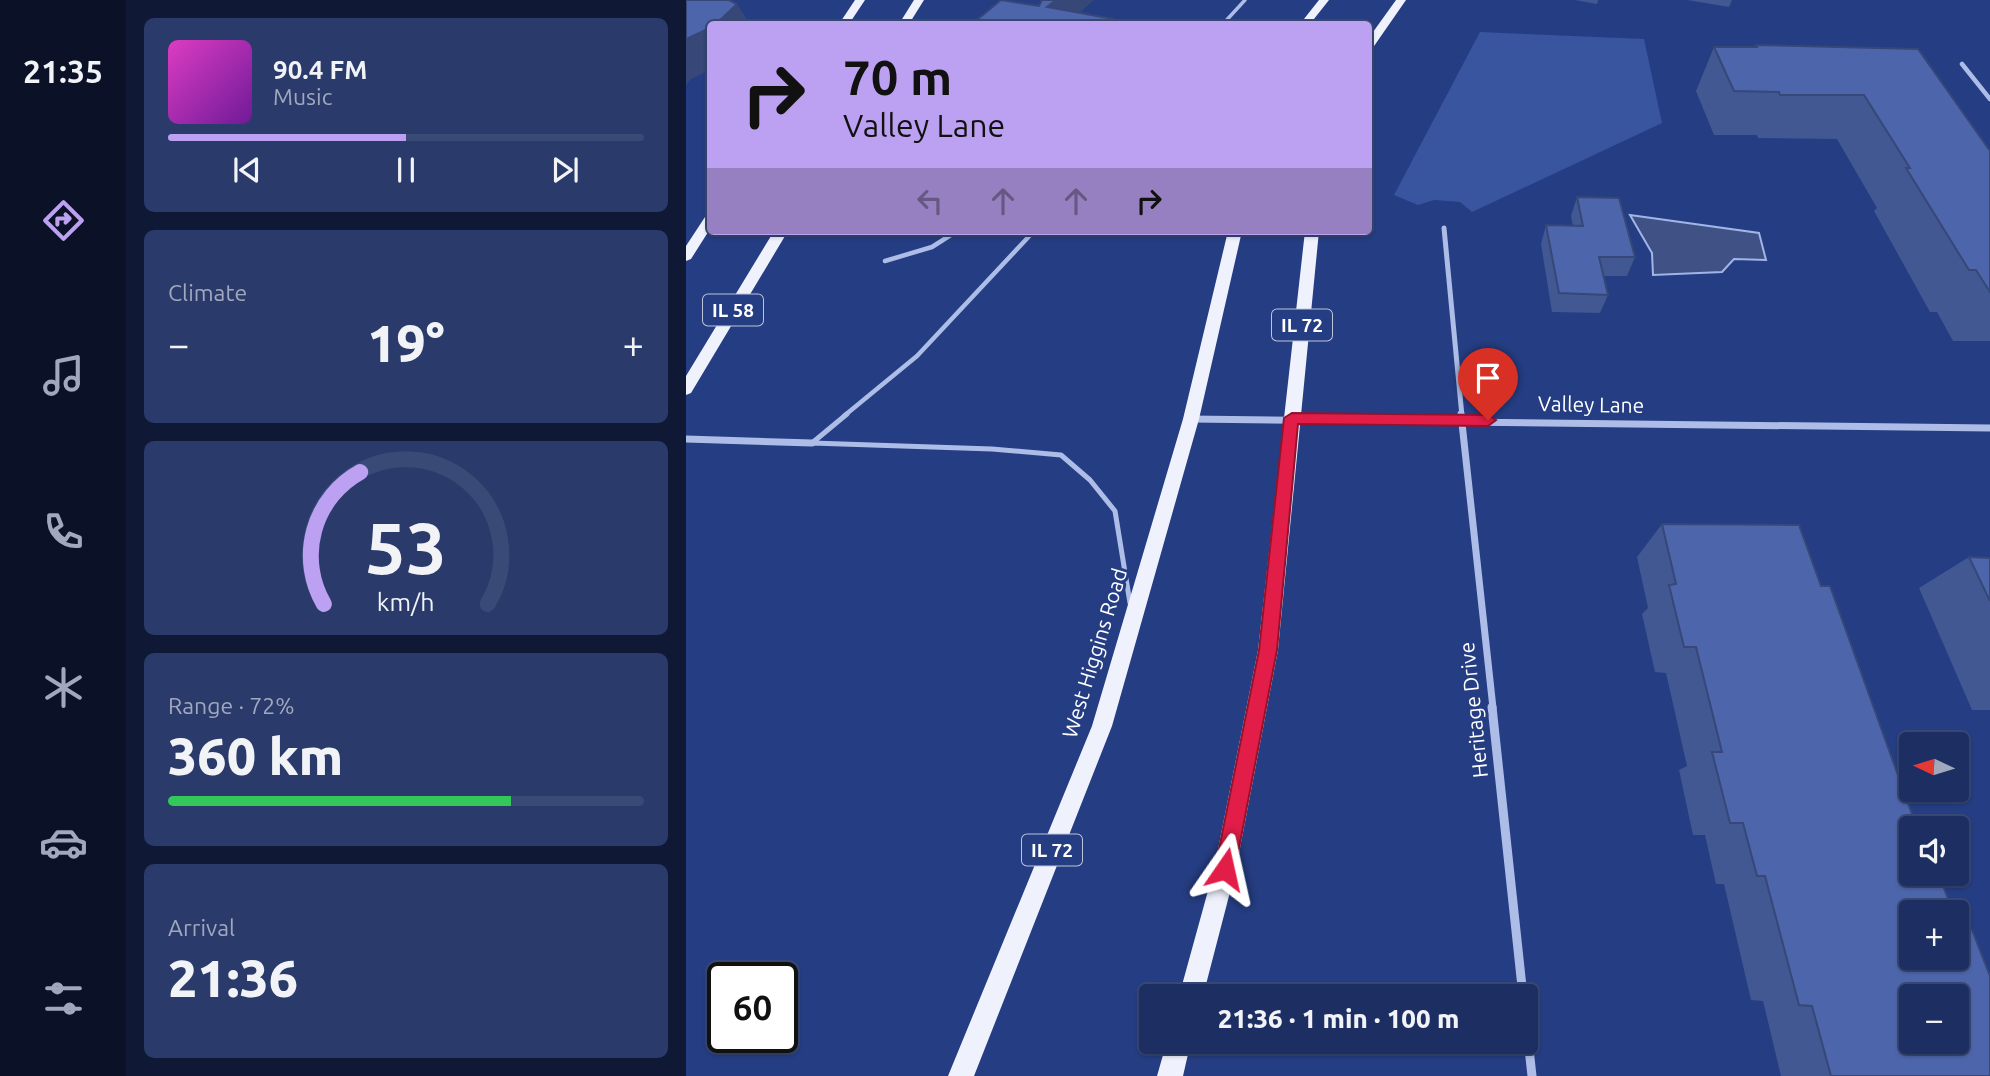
<!DOCTYPE html>
<meta charset="utf-8">
<style>
body{margin:0;font-family:Ubuntu,sans-serif;background:#293a6b;color:#f1f3f6;height:100vh;display:flex;flex-direction:column;font-size:26px;white-space:nowrap}
*{box-sizing:border-box;margin:0}
p{font-size:23px;color:#a0a8be}
.icon{flex:none;width:38px;height:38px;fill:none;stroke:currentColor;stroke-width:2;stroke-linecap:round;stroke-linejoin:round}
.map{position:relative;flex:1;overflow:hidden}
.panel{display:flex;flex-direction:column;gap:18px;padding:18px;background:#0f1936;width:560px}
.panel>*{flex:none}
.banner{position:absolute;left:21px;top:21px;width:665px;height:214px;border-radius:7px;box-shadow:0 2px 5px #0004,0 0 0 2px #3a4a77;background:#bca0f2;color:#111;overflow:hidden}
.needle{width:46px;rotate:274deg}
.tools{position:absolute;left:1213px;top:732px;display:grid;gap:14px}
.tools a{display:grid;place-items:center;width:70px;height:70px;border-radius:7px;background:#1c2e62;box-shadow:0 2px 5px #0004,0 0 0 2px #3a4a77;font-size:35px}
.speed{position:absolute;left:21px;top:962px;display:flex;gap:14px;font-size:35px;font-weight:700;text-align:center}
.speed>*{display:grid;place-content:center;width:91px;height:91px;border-radius:50%;background:#1c2e62;box-shadow:0 2px 5px #0004,0 0 0 2px #3a4a77;line-height:1}
.speed .limit{border:4px solid #111;border-radius:10px;background:#fff;color:#111}
.pin{position:absolute;display:grid;place-items:center;width:60px;height:60px;color:#fff;margin:-72px -30px;border-radius:50% 50% 50% 0;rotate:-45deg;box-shadow:0 0 7px #0007}
.pin .icon{rotate:45deg}
.me{position:absolute;width:77px;margin:-38px;rotate:11deg;stroke-linejoin:round;filter:drop-shadow(0 0 5px #0008)}
.turn{display:flex;align-items:center;gap:24px;height:147px;padding:0 21px;font-size:32px}
.turn .icon{width:91px;height:91px;stroke-width:2.5}
.turn b{display:block;font-size:49px;line-height:60px}
.lanes{display:flex;align-items:center;height:66px;padding:0 21px;background:#0003;justify-content:center;gap:35px;direction:ltr}
.lanes .off{opacity:.35}
.big{font-size:52px;font-weight:800;line-height:1.1}
.panel .widget{flex:1;display:flex;flex-direction:column;justify-content:center;gap:10px;min-width:0;padding:0 24px;border-radius:10px;background:#293a6b}
.panel .dial{align-items:center;gap:0}
.dial svg{height:182px;overflow:visible;fill:none;stroke:#3a4a77;stroke-width:7;stroke-linecap:round;text-anchor:middle}
.dial text{fill:#f1f3f6;stroke:none}
.song{display:flex;align-items:center;gap:21px}
.cover{width:84px;height:84px;border-radius:10px;background:linear-gradient(135deg,hsl(310 70% 55%),hsl(280 70% 35%))}
.played{height:7px;border-radius:4px;background:linear-gradient(90deg,#bca0f2 50%,#3a4a77 50%)}
.keys{display:flex;justify-content:space-around;direction:ltr}
.heat{display:flex;justify-content:space-between;align-items:center;font-size:38px;direction:ltr}
.charge{height:10px;border-radius:5px;background:linear-gradient(90deg,#34c759 72%,#3a4a77 0)}
.trip{position:absolute;left:453px;top:984px;width:399px;height:70px;border-radius:7px;background:#1c2e62;box-shadow:0 2px 5px #0004,0 0 0 2px #3a4a77;font-weight:800;line-height:70px;text-align:center}
main{display:flex;flex:1;min-height:0}
.tabs{display:flex;flex-direction:column;width:126px;justify-content:space-around;align-items:center;background:#0b1227;color:#a0a8be}
.tabs .icon{width:49px;height:49px}
.tabs .active{color:#bca0f2}
.tabs b{font-size:32px;color:#f1f3f6}
.map>svg:first-child{display:block}
.green{fill:#3955a0}
.water{fill:#405185;stroke:#a1b5e8;stroke-width:2}
.lines{fill:none;stroke-linecap:round;stroke-linejoin:round}
.lane-far2{stroke:#adbde7;stroke-width:3.5}
.lane-far1{stroke:#adbde7;stroke-width:4.5}
.lane{stroke:#adbde7;stroke-width:5}
.street-far3{stroke:#adbde7;stroke-width:4.5}
.street-far2{stroke:#adbde7;stroke-width:5}
.street-far1{stroke:#adbde7;stroke-width:7}
.street{stroke:#adbde7;stroke-width:9}
.primary{fill:#eff2fd;fill-rule:evenodd}
.wall{fill:#425893}
.shaded-wall{fill:#364778}
.building{fill:#4d66ab;stroke:#364778;stroke-width:2;fill-rule:evenodd}
.route{fill:#e11d48;stroke:#92132f;stroke-width:2}
.labels{text-anchor:middle;dominant-baseline:central;stroke-width:6;stroke-linejoin:round;paint-order:stroke}
.shield{fill:#253d82;stroke:#bec5da;stroke-width:2}
.shield-label{font-size:19px;font-weight:bold;fill:#fff}
.street-label{font-size:21px;fill:#fff;stroke:#253d82}
</style>
<main>
<nav class="tabs">
<b>21:35</b>
<svg class="icon active" aria-label="directions" viewBox="0 0 24 24"><path d="M12 3l9 9-9 9-9-9zM9 14v-3h6M13 9l2 2-2 2"/></svg>
<svg class="icon" aria-label="music" viewBox="0 0 24 24"><path d="M9 18V5l10-2v13"/><circle cx="6" cy="18" r="3"/><circle cx="16" cy="16" r="3"/></svg>
<svg class="icon" aria-label="phone" viewBox="0 0 24 24"><path d="M5 4h4l2 5-3 2q2 4 5 5l2-3 5 2v4C11 20 4 13 5 4z"/></svg>
<svg class="icon" aria-label="climate" viewBox="0 0 24 24"><path d="M12 3v18M4 7l16 10M4 17L20 7"/></svg>
<svg class="icon" aria-label="car" viewBox="0 0 24 24"><path d="M5 17H2v-5l4-1 3-4h7l3 4 3 1v5h-3M9 17h6M6 11h13"/><circle cx="7" cy="17" r="2"/><circle cx="17" cy="17" r="2"/></svg>
<svg class="icon" aria-label="filters" viewBox="0 0 24 24"><path d="M4 7h16M4 17h16"/><circle cx="9" cy="7" r="2"/><circle cx="15" cy="17" r="2"/></svg>
</nav>
<section class="panel">
<div class="widget">
<div class="song"><i class="cover"></i><div><b>90.4 FM</b><p>Music</p></div></div>
<div class="played"></div>
<div class="keys"><svg class="icon" aria-label="previous" viewBox="0 0 24 24"><path d="M18 5L8 12l10 7zM5 5v14"/></svg><svg class="icon" aria-label="pause" viewBox="0 0 24 24"><path d="M8 5v14M16 5v14"/></svg><svg class="icon" aria-label="next" viewBox="0 0 24 24"><path d="M6 5l10 7-10 7zM19 5v14"/></svg></div>
</div>
<div class="widget"><p>Climate</p>
<div class="heat"><a>−</a><b class="big">19°</b><a>+</a></div>
</div>
<div class="widget dial"><svg viewBox="0 0 100 80">
<path d="M14 69A42 42 0 1 1 86 69"/>
<path d="M14 69A42 42 0 0 1 30 11" stroke="#bca0f2"/>
<text x="50" y="56" font-size="32" font-weight="700">53</text>
<text x="50" y="72" font-size="11">km/h</text>
</svg></div>
<div class="widget"><p>Range · 72%</p><b class="big">360 km</b><div class="charge"></div></div>
<div class="widget"><p>Arrival</p><b class="big">21:36</b></div>
</section>
<div class="map">
<svg width="1304" height="1076" viewBox="0 0 1304 1076">
<rect width="100%" height="100%" fill="#253d82"/>
<path class="green" d="M794 32 958 39 976 123 786 212 774 202 748 200 732 205 708 195Z"/>
<path class="water" d="M944 215 1073 233 1080 260 1048 259 1036 272 967 275 966 253Z"/>
<g class="lines">
<path class="lane-far2" d="M537 24 559 0"/>
<path class="lane-far1" d="M199 261 246 247 271 231
M158 416 231 356 348 231"/>
<path class="lane" d="M126 443 306 449 375 455 404 480 429 511 444 603
M126 443 161 414"/>
<path class="street-far3" d="M1276 64 1304 99"/>
<path class="street-far2" d="M758 228 776 416"/>
<path class="street-far1" d="M775 414 807 708
M505 419 1304 428
M0 439 126 443"/>
<path class="street" d="M806 707 837 996
M840 1021 846 1076"/>
<path class="primary" d="M169 0H179L163 24H153Z
M228 0H238L223 24H213Z
M633 0H643L624 24H614Z
M710 0H720L686 49 682 50V39Z
M24 216V229L5 259 0 261V246L19 217Z
M88 231H102L5 393 0 395V376Z
M542 231H556L513 419 426 726 288 1076H262L406 726 497 419Z
M619 231H633L592 650 550 869 517 996H493L528 869 572 650Z
M481 1041H505L497 1076H471Z"/>
</g>
<path class="wall" d="M889 0H912L911 4Z
M1001 0H1046L1043 7Z
M1070 45 1304 151V341H1267L1251 312H1244L1188 211 1191 208 1151 139 1072 138 1071 135H1028L1010 91 1028 47H1069Z
M891 197 949 257 941 276H918L922 295 914 313 866 312 855 244 860 225 887 226 885 216Z
M976 524 1304 1076H1095L1077 1001 1065 1000 1038 884H1030L1019 835H1007L993 770 1001 766 980 673 969 672 956 614 962 608 951 557Z
M1283 557 1304 558V710H1286L1233 588Z"/>
<path class="shaded-wall" d="M370 0H408L381 24 361 7Z
M51 4 64 24H30Z
M24 28V70L5 79 0 85V39Z"/>
<path class="building" d="M0 0H43L51 4 30 24H24V28L0 39Z
M315 0 353 6 356 0H370L361 7 427 19 422 24H286Z
M1070 45 1232 49 1304 151V292L1290 270H1283L1220 168H1224L1178 95H1094L1093 92 1048 91 1028 47H1071Z
M891 197 933 198 949 257H913L922 295 873 293 860 225 897 226Z
M976 524 1113 525 1135 586H1144L1231 828H1225V873H1248V875H1253L1267 912H1225V957H1270V920L1274 930H1286L1304 976V1076H1145L1126 1006 1113 1005 1079 876H1071L1057 823H1044L1026 752H1036L1010 647H998L983 585 990 584ZM1225 996H1270V1041H1225Z
M1283 557 1304 558V601Z"/>
<path class="route" d="M606 413 802 415 810 420 802 426 612 424 591 650 549 869 546 876 539 879 532 876 529 869 573 650 598 418Z"/>
<g class="labels">
<g class="shield">
<rect x="17" y="294.5" width="60" height="31" rx="5"/>
<rect x="586" y="309.5" width="60" height="31" rx="5"/>
<rect x="336" y="834.5" width="60" height="31" rx="5"/>
</g>
<g class="shield-label">
<text x="47" y="310">IL 58</text>
<text x="616" y="325">IL 72</text>
<text x="366" y="850">IL 72</text>
</g>
<g class="street-label">
<text transform="translate(905 404) rotate(1)">Valley Lane</text>
<text transform="translate(408 653) rotate(-73)">West Higgins Road</text>
<text transform="translate(787 710) rotate(-96)">Heritage Drive</text>
</g>
</g>
</svg>
<div class="tools">
<a><svg class="needle" viewBox="-14 -14 28 28"><path d="M0-13l5 13h-10z" fill="#e53935"/><path d="M0 13l5-13h-10z" fill="#a0a8be"/></svg></a>
<a><svg class="icon" aria-label="sound" viewBox="0 0 24 24"><path d="M4 9h4l5-4v14l-5-4H4zM17 9q2 3 0 6"/></svg></a>
<a>+</a>
<a>−</a>
</div>
<div class="speed"><div class="limit">60</div></div>
<div class="pin" style="left:802px;top:420px;background:#d93025"><svg class="icon" aria-label="arrive" viewBox="0 0 24 24"><path d="M6 21V4h12l-3 4 3 4H6"/></svg></div>
<svg class="me" style="left:539px;top:869px" viewBox="-20 -20 40 40"><path d="M0-17L14 15 0 8-14 15z" fill="#e11d48" stroke="#fff" stroke-width="4"/></svg>
<div class="trip">21:36 · 1 min · 100 m</div>
<div class="banner">
<div class="turn"><svg class="icon" aria-label="right" viewBox="0 0 24 24"><path d="M7 20v-9h11M14 6l5 5-5 5"/></svg><div><b>70 m</b>Valley Lane</div></div>
<div class="lanes"><svg class="icon off" aria-label="left" viewBox="0 0 24 24"><path d="M17 20v-9H6M10 6l-5 5 5 5"/></svg><svg class="icon off" aria-label="ahead" viewBox="0 0 24 24"><path d="M12 20V5M6 11l6-6 6 6"/></svg><svg class="icon off" aria-label="ahead" viewBox="0 0 24 24"><path d="M12 20V5M6 11l6-6 6 6"/></svg><svg class="icon" aria-label="right" viewBox="0 0 24 24"><path d="M7 20v-9h11M14 6l5 5-5 5"/></svg></div>
</div>
</div>
</main>
